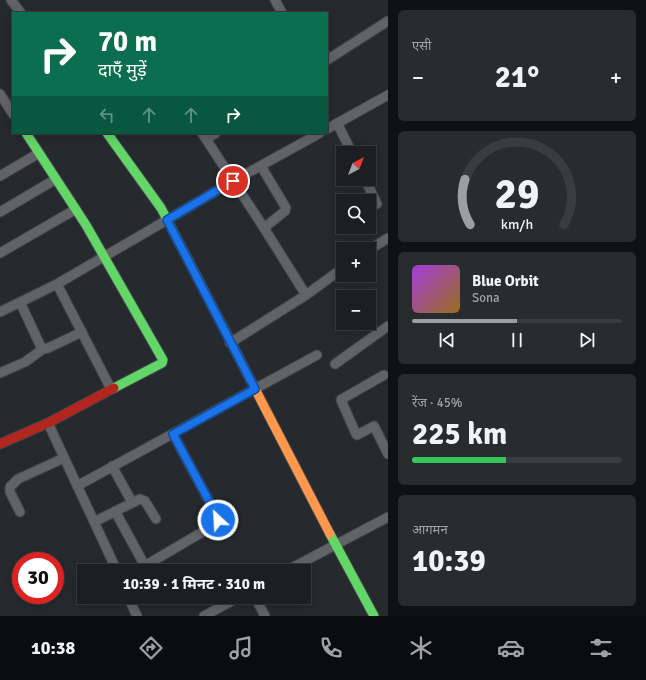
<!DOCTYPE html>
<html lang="hi">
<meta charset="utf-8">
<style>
body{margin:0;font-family:Signika,"Noto Sans Devanagari",sans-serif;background:#292c2f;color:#f1f3f6;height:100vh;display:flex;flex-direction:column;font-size:15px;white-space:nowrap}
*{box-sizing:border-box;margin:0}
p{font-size:13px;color:#a0a2a5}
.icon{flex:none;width:22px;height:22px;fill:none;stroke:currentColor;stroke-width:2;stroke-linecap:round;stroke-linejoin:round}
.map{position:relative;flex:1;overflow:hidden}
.sheet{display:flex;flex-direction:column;gap:10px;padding:10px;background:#0f1113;width:258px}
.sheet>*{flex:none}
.guide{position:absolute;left:12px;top:12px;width:316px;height:122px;border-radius:0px;box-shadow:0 2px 10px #0003,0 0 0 1px #3a3d40;background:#0b6e4f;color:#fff;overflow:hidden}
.needle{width:26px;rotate:42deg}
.tools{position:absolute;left:336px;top:146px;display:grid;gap:8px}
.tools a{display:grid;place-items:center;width:40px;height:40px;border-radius:0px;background:#1c1f22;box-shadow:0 2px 10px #0003,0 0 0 1px #3a3d40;font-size:20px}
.speed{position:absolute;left:12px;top:552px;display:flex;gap:8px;font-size:20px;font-weight:700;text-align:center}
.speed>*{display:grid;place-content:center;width:52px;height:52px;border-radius:50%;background:#1c1f22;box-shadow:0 2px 10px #0003,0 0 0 1px #3a3d40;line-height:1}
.speed .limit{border:6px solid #d22;background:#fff;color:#111}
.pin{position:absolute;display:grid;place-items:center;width:34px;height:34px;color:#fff;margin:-17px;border:2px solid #fff;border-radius:50%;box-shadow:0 1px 4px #0007}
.me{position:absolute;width:44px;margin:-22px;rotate:335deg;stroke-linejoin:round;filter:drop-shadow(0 0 3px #0008)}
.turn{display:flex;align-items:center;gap:14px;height:84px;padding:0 20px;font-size:18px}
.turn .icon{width:52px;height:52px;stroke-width:2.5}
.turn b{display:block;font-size:28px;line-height:34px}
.lanes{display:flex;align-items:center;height:38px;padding:0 20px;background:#0003;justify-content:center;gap:20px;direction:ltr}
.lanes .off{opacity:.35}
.big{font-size:30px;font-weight:700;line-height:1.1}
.sheet .tile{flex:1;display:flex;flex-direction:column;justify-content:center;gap:6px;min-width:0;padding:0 14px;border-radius:6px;background:#292c2f}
.sheet .dial{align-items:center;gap:0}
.dial svg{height:104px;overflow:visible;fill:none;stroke:#3a3d40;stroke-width:7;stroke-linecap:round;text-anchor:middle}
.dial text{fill:#f1f3f6;stroke:none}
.song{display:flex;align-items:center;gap:12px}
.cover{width:48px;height:48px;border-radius:6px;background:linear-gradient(135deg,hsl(280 70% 55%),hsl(40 70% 35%))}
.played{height:4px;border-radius:2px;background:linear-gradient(90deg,#9b9fa4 50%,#3a3d40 50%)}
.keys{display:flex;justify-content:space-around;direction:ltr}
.heat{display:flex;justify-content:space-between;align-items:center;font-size:22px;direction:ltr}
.charge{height:6px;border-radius:3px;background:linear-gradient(90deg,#34c759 45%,#3a3d40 0)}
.trip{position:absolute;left:77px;top:564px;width:234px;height:40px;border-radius:0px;background:#1c1f22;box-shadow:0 2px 10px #0003,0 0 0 1px #3a3d40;font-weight:700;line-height:40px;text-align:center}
.tab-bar{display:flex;height:64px;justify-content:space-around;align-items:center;background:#0b0c0e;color:#a0a2a5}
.tab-bar .icon{width:28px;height:28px}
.tab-bar .active{color:#9b9fa4}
.tab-bar b{font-size:18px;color:#f1f3f6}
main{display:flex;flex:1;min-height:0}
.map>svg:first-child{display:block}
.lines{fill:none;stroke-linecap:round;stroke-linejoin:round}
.street-casing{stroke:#43474b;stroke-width:11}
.fast-casing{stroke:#43474b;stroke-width:11}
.slow-casing{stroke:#43474b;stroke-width:11}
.jam-casing{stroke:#43474b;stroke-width:11}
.street{stroke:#616366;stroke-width:9}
.fast{stroke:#63d668;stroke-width:9}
.slow{stroke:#ff974d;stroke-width:9}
.jam{stroke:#b3261e;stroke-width:9}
.route-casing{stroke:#114b97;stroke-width:10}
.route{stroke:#1a73e8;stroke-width:7}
</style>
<main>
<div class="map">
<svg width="388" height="616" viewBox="0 0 388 616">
<rect width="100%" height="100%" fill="#26292e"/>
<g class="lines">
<defs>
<path id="street" d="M11 0 21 13
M275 0 282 13
M327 60 388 21
M0 94 13 114
M337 123 352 153
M327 129 388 95
M202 133 264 228 306 295 343 268
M206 139 216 133
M261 166 286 208 285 211 264 228
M0 176 39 153
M365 179 377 204
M0 212 56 179
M369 250 388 238
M0 253 76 209
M57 284 111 389
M20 302 41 347 43 349 48 348 82 332
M0 312 57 284 167 220 233 181 320 133
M230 343 306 295
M335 364 388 326
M0 373 25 362 43 349
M384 375 342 399 341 400 356 434 357 435 374 426 388 454
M48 423 117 571
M112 466 132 502
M77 486 317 355
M115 511 145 566
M20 512 10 492V487L18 479 64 458
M94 522 140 499 145 501 156 519
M136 571 216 524 218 520 217 516 173 434
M286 571 388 517
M128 597 137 616
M255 597 265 616
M204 616 239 597"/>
<path id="fast" d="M26 133 86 225 163 360 162 363 114 388
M107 133 161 208 236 352
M330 534 374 616"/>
<path id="slow" d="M236 352 330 534"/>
<path id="jam" d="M0 444 48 423 114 388"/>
</defs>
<use href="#street" class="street-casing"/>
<use href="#fast" class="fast-casing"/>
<use href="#slow" class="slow-casing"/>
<use href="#jam" class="jam-casing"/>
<use href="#street" class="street"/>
<use href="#fast" class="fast"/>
<use href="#slow" class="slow"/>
<use href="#jam" class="jam"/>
</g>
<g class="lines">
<defs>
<path id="route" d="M218 520 217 516 173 434 255 389 167 220 233 181"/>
</defs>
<use href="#route" class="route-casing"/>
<use href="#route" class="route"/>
</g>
</svg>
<div class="tools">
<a><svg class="needle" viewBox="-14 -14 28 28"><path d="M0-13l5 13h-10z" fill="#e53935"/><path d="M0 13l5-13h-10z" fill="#a0a2a5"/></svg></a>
<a><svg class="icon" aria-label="search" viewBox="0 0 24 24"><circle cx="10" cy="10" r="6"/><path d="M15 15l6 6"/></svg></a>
<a>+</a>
<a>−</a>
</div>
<div class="speed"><div class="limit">30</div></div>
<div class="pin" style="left:233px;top:181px;background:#d93025"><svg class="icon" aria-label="arrive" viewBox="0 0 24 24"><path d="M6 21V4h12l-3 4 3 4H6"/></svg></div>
<svg class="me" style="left:218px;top:520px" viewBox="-20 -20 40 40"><circle r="17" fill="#1a73e8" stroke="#fff" stroke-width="3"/><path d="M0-11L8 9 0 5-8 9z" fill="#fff"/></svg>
<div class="trip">10:39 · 1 मिनट · 310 m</div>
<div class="guide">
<div class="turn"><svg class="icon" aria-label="right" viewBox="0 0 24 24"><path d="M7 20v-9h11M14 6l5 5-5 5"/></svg><div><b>70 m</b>दाएँ मुड़ें</div></div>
<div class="lanes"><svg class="icon off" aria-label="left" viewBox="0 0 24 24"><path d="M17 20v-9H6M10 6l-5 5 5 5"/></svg><svg class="icon off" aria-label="ahead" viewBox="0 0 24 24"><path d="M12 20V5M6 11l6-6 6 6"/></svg><svg class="icon off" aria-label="ahead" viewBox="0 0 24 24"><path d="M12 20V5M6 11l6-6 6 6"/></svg><svg class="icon" aria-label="right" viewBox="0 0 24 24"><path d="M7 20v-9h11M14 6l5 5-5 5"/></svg></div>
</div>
</div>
<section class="sheet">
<div class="tile"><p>एसी</p>
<div class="heat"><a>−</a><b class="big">21°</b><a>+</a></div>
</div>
<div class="tile dial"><svg viewBox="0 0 100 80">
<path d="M14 69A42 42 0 1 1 86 69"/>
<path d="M14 69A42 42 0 0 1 10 34" stroke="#9b9fa4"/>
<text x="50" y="56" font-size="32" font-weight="700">29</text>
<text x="50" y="72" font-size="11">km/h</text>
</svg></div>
<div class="tile">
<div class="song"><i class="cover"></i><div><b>Blue Orbit</b><p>Sona</p></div></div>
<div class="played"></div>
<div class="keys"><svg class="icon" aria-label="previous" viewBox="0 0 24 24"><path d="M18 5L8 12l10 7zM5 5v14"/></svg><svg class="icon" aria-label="pause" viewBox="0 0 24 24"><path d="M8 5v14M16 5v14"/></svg><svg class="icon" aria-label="next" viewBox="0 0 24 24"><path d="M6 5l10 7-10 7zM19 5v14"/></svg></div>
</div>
<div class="tile"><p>रेंज · 45%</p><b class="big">225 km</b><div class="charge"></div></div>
<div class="tile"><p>आगमन</p><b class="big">10:39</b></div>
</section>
</main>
<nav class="tab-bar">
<b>10:38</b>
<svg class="icon active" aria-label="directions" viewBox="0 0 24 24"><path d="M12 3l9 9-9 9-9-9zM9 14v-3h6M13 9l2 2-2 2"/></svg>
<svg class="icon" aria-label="music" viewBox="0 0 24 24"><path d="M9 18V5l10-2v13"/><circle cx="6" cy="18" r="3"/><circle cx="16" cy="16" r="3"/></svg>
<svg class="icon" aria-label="phone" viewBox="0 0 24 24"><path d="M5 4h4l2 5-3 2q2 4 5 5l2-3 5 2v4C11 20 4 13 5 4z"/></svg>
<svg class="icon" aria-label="climate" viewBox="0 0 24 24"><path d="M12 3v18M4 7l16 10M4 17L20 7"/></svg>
<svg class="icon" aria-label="car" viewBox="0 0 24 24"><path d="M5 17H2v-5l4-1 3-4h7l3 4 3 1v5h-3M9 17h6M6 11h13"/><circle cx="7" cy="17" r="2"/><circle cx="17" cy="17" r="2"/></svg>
<svg class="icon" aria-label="filters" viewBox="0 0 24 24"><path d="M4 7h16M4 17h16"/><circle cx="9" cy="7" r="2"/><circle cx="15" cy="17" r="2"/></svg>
</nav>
